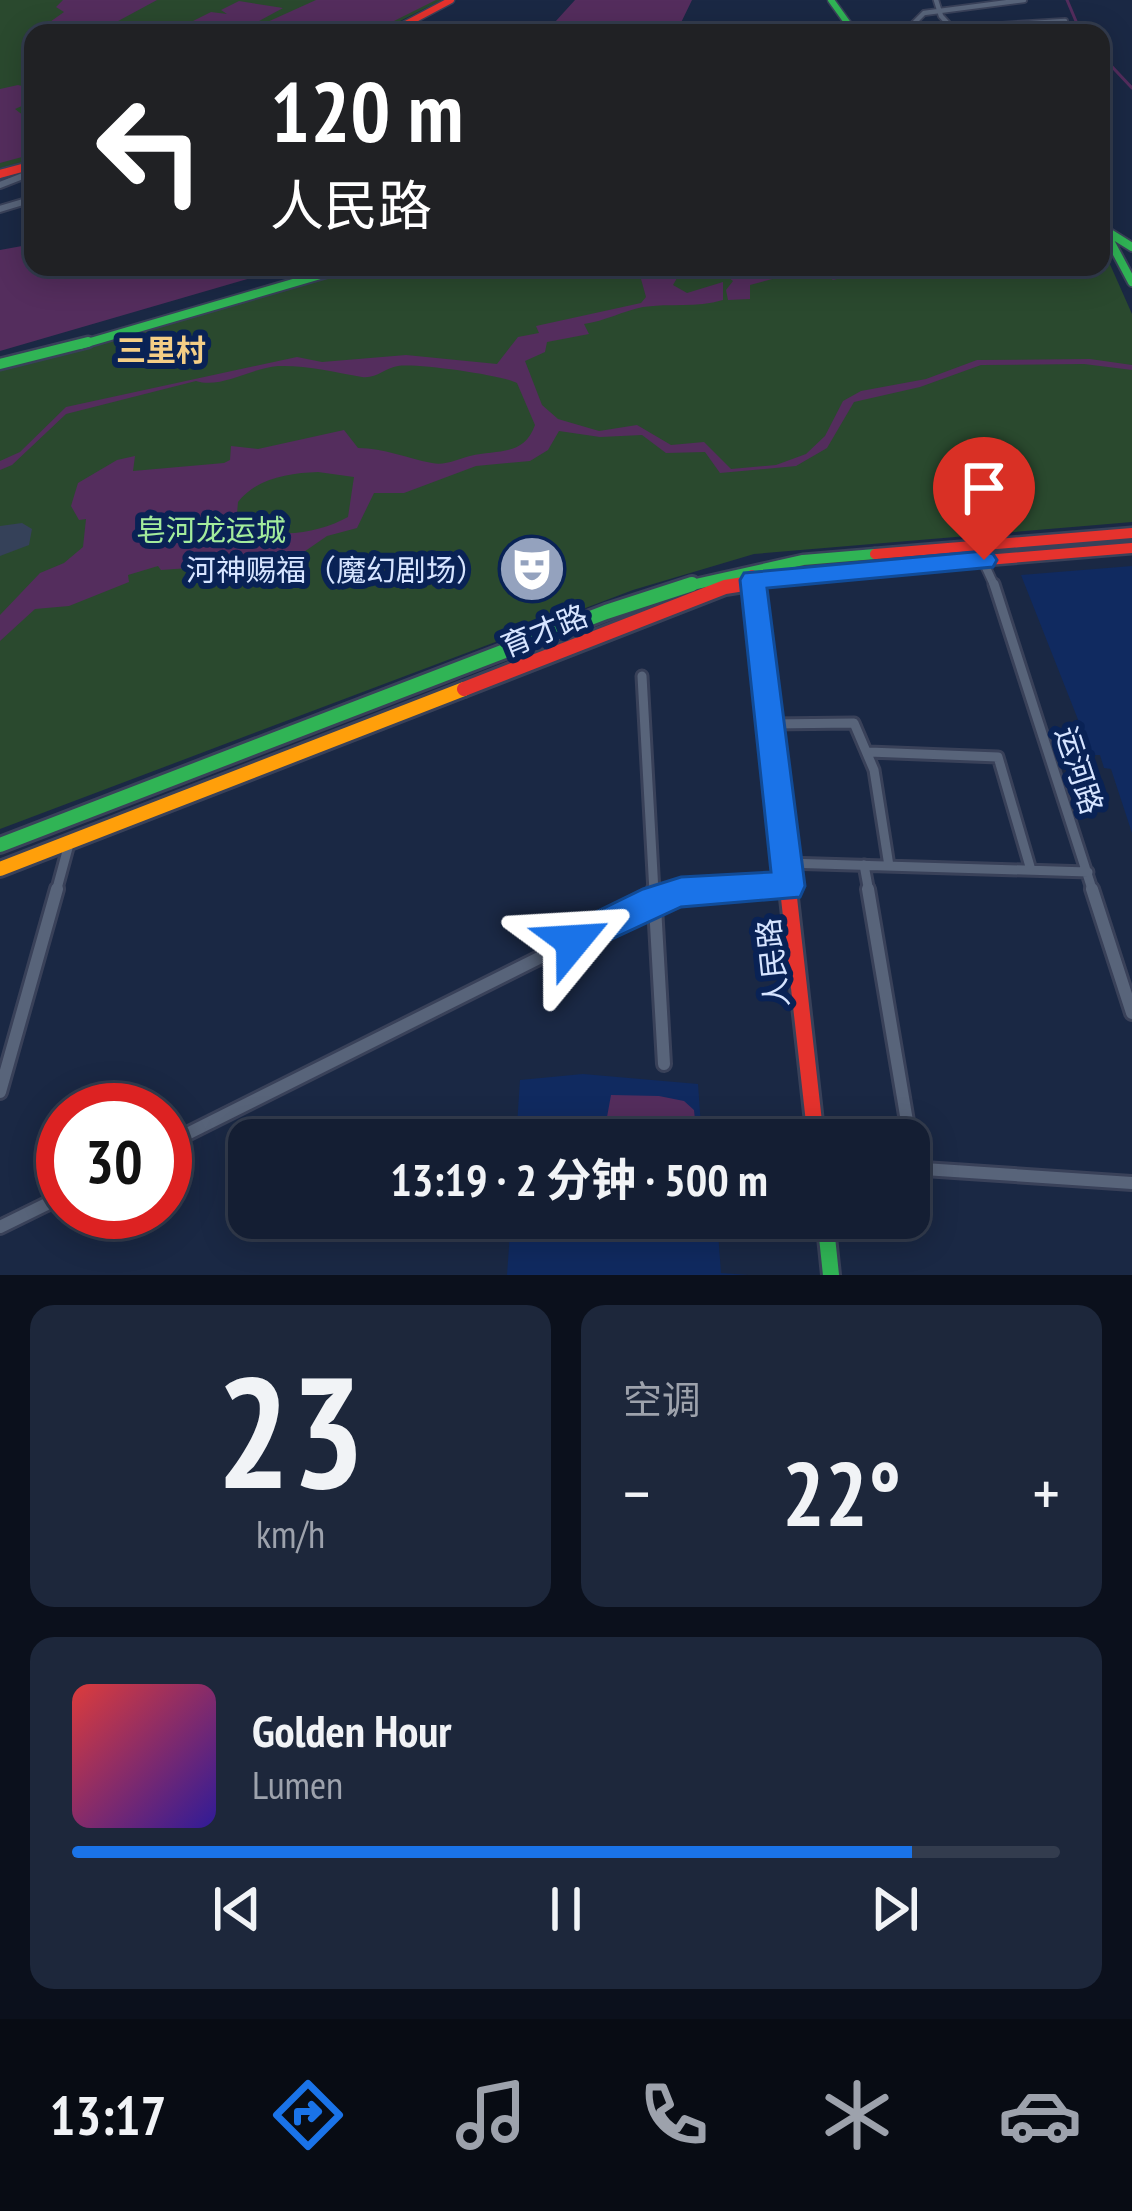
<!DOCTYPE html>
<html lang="zh">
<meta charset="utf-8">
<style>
body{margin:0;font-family:"PT Sans Narrow","Noto Sans SC",sans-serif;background:#1d273b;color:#f1f3f6;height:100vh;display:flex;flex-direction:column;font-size:45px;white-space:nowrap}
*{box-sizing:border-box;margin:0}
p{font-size:39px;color:#9da2ac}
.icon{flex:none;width:66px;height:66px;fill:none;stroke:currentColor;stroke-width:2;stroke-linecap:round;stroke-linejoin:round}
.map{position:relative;height:1275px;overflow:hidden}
.drawer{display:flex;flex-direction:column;gap:30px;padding:30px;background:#0b101c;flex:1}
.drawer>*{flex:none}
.top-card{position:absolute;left:24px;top:24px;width:1086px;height:252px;border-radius:24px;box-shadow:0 6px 30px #0003,0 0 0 3px #333c4e;background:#202124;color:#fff;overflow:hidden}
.speed{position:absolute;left:36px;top:1083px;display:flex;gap:24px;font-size:60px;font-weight:700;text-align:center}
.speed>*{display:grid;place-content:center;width:156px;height:156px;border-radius:50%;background:#141e33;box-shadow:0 6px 30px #0003,0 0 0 3px #333c4e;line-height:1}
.speed .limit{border:18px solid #d22;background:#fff;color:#111}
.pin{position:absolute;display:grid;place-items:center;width:102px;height:102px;color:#fff;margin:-123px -51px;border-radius:50% 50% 50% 0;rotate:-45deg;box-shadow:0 0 12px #0007}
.pin .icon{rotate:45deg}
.me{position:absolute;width:132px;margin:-66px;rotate:63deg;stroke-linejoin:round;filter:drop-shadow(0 0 9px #0008)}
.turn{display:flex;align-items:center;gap:42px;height:252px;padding:0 48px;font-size:54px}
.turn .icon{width:156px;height:156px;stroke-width:2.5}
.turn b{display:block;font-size:84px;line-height:102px}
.big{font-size:90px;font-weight:700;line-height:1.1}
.drawer .tile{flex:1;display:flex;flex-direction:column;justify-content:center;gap:18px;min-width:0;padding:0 42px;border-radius:24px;background:#1d273b}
.drawer .dial{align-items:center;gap:0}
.dial b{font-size:156px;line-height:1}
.song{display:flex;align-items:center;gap:36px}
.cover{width:144px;height:144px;border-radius:18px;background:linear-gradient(135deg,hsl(0 70% 55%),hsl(250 70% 35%))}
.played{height:12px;border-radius:6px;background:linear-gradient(90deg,#1a73e8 85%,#333c4e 85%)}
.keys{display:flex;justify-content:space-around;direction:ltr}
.heat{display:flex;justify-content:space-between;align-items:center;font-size:66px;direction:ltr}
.drawer .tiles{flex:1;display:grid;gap:30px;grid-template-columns:1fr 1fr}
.tile:last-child{grid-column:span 2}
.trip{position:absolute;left:228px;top:1119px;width:702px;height:120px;border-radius:24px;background:#141e33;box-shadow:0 6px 30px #0003,0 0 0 3px #333c4e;font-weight:700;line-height:120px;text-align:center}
.tabs{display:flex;height:192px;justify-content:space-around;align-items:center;background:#080c14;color:#9da2ac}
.tabs .icon{width:84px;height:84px}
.tabs .current{color:#1a73e8}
.tabs b{font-size:54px;color:#f1f3f6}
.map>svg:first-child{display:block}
.built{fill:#102a60}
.green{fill:#2a492e}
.water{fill:#542d5d;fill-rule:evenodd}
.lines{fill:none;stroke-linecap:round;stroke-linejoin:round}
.stream{stroke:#542d5d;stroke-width:3}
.building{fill:#354159}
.street-far4-casing{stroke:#394159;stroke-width:8}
.street-far3-casing{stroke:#394159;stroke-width:10}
.street-far2-casing{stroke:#394159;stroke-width:12}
.street-far1-casing{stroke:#394159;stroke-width:15}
.street-casing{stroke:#394159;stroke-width:18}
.fast-far4-casing{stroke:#394159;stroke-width:9}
.fast-far3-casing{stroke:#394159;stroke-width:12}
.fast-far2-casing{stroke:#394159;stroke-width:15}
.fast-far1-casing{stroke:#394159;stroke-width:20}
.fast-casing{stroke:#394159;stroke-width:22}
.slow-casing{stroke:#394159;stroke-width:20}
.jam-far4-casing{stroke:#394159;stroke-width:9}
.jam-far3-casing{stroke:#394159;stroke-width:12}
.jam-far2-casing{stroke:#394159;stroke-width:15}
.jam-far1-casing{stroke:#394159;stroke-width:20}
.jam-casing{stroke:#394159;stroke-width:22}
.street-far4{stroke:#58647a;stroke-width:4.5}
.street-far3{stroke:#58647a;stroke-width:6}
.street-far2{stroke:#58647a;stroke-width:8}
.street-far1{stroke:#58647a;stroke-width:9}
.street{stroke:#58647a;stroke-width:12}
.fast-far4{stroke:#30b455;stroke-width:6}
.fast-far3{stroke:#30b455;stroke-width:8}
.fast-far2{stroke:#30b455;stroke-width:10}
.fast-far1{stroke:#30b455;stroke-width:14}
.fast{stroke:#30b455;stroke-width:16}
.slow{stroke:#ff9f0a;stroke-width:14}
.jam-far4{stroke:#e5322d;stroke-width:6}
.jam-far3{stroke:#e5322d;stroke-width:8}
.jam-far2{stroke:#e5322d;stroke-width:10}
.jam-far1{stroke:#e5322d;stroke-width:14}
.jam{stroke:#e5322d;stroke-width:16}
.route{fill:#1a73e8;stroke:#114b97;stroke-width:3}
.labels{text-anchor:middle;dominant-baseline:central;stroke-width:12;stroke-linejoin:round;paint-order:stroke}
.far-quarter-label{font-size:30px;font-weight:bold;fill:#f4ce86;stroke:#092255}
.park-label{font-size:30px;fill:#a3eb9c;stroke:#092255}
.poi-label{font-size:30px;fill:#d6e4ff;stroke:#092255;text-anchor:end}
.street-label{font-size:30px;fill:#d6e4ff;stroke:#092255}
</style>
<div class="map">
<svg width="1132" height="1275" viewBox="0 0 1132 1275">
<rect width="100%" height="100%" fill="#1a2844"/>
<path class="built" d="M1132 566V833L1111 769 1104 768 1100 755H1092L1021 575Z
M583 1074 698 1084 702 1140H516L520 1080Z
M511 1218H717L721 1273 748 1275H507Z"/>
<path class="green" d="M0 0H442L376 33H33V159L0 168Z
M1101 244 1132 314V522L754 554 633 590 0 829V370L361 267H1101Z"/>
<path class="water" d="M63 0H157L96 33 33 34 64 12 56 7Z
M316 0H436L370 33H243Z
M575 0H692L676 33H545Z
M239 1 283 8 237 33H169L211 12 227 14 221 10Z
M18 85 33 89V101L15 109 33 123V154L0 163V89Z
M33 244V267H289L0 351V250Z
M656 267H886L833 280 819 270H806L750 285V299L728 300 726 290 733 281 724 274 677 278 673 285 687 293 723 282V300C696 308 670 303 643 307 623 311 605 321 584 324L589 334 547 342 545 352 525 361 542 405 558 419 599 431 637 425 671 445 704 442 731 469 776 465 806 454 825 436 843 401 861 391 926 379 977 360 1090 359 1132 365V370L1084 364 981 365 920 387 854 402 827 448 796 466 720 473 705 452 666 453 642 435 600 437 559 431 548 450 530 461 476 466 404 493H374L357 528 327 536 298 556 267 558 244 572 204 567 161 570 158 566 128 575 129 582 69 606 35 609 0 641V615L40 573 64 563 83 547 86 519 79 520 71 506 78 483 117 460 135 456 133 471 224 463 230 460 231 446 258 449 344 430 358 448C385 448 405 458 432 463 445 466 458 459 470 456 497 449 524 457 535 425L517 383C502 375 416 363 398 366 385 368 376 379 362 377 335 372 305 365 278 366 251 368 221 389 196 381L66 414 12 465 0 470V461L20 452 66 407 297 357 322 362 406 355 497 364 518 337 539 333 536 326 641 303 646 297 641 279ZM318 472 354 477 348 517C317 534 264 544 237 514L238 502C257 478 289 473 318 472Z
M611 1095 659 1096 684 1101 694 1110 697 1140H611L607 1117Z"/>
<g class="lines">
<path class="stream" d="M1067 0 1081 33
M1101 55 1132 88"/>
</g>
<path class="building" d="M22 523 32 529 29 545 0 556V526Z"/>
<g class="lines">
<defs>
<path id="street-far4" d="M936 0 941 16 955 31
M906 31 1065 21
M904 33 924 13 1024 0"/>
<path id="street-far3" d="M0 185 33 172
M0 209 33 199"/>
<path id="street-far2" d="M976 546 995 587"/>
<path id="street-far1" d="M994 584 1093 892
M642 676 654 892
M771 724 854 723 874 770 889 866
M869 752 998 757 1031 870
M786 863 1088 872
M864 865 869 892
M56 892 69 844
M684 892 788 886"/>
<path id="street" d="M654 889 664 1064
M868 889 915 1169
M1092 889 1132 1013
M0 1092 57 889
M165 1145 655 900 681 892 737 889
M909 1168 1132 1183
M0 1227 63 1196"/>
<path id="fast-far4" d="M831 0 849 25
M849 25 898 33"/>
<path id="fast-far3" d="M1101 224 1132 282
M1108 232 1132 247
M80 345 348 267"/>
<path id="fast-far2" d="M0 364 88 342
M683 587 803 560 875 554"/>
<path id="fast-far1" d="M0 845 606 612 692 584"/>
<path id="fast" d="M825 1218 831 1275"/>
<path id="slow" d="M0 869 464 689"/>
<path id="jam-far4" d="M389 33 451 0"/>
<path id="jam-far3" d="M0 174 33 165"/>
<path id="jam-far2" d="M875 554 1132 533
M752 575 753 587
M726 587 792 576 1132 548"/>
<path id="jam-far1" d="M753 584 788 892
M464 689 725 587 744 584"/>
<path id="jam" d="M788 889 816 1140"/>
</defs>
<use href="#street-far4" class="street-far4-casing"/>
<use href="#street-far3" class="street-far3-casing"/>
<use href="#street-far2" class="street-far2-casing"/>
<use href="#street-far1" class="street-far1-casing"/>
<use href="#street" class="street-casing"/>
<use href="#fast-far4" class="fast-far4-casing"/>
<use href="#fast-far3" class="fast-far3-casing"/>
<use href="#fast-far2" class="fast-far2-casing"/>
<use href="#fast-far1" class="fast-far1-casing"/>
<use href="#fast" class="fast-casing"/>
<use href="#slow" class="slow-casing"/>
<use href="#jam-far4" class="jam-far4-casing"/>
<use href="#jam-far3" class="jam-far3-casing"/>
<use href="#jam-far2" class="jam-far2-casing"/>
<use href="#jam-far1" class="jam-far1-casing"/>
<use href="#jam" class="jam-casing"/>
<use href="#street-far4" class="street-far4"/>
<use href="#street-far3" class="street-far3"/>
<use href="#street-far2" class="street-far2"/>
<use href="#street-far1" class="street-far1"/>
<use href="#street" class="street"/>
<use href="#fast-far4" class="fast-far4"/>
<use href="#fast-far3" class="fast-far3"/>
<use href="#fast-far2" class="fast-far2"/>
<use href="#fast-far1" class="fast-far1"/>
<use href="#fast" class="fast"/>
<use href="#slow" class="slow"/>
<use href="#jam-far4" class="jam-far4"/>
<use href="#jam-far3" class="jam-far3"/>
<use href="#jam-far2" class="jam-far2"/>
<use href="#jam-far1" class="jam-far1"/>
<use href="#jam" class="jam"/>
</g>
<path class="route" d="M984 551 993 554 997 560 993 567 767 588 805 886 800 897 681 907 573 957 561 952 556 941 561 929 643 889 681 877 771 872 740 580 744 573Z"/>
<defs>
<symbol id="theatre-disc" viewBox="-11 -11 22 22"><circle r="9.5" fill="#94a2be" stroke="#092255"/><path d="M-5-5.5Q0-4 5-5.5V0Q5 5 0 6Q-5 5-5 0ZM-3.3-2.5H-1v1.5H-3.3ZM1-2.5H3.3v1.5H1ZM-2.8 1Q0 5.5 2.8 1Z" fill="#fff"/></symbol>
</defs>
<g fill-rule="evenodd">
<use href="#theatre-disc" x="494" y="531" width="76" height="76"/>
</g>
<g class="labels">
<g class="far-quarter-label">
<text x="161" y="349">三里村</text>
</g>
<g class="park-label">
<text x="211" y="529">皂河龙运城</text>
</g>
<g class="poi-label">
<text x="486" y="569">河神赐福（魔幻剧场）</text>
</g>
<g class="street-label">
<text transform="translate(544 630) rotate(-22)">育才路</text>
<text transform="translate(1080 770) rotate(72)">运河路</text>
<text transform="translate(772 963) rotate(-96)">人民路</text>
</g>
</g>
</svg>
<div class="speed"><div class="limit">30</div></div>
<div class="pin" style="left:984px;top:560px;background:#d93025"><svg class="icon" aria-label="arrive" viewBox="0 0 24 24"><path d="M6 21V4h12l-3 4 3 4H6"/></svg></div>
<svg class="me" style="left:573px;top:941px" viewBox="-20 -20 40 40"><path d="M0-17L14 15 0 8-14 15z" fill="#1a73e8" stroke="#fff" stroke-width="4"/></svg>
<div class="trip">13:19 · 2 分钟 · 500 m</div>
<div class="top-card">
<div class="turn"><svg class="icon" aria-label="left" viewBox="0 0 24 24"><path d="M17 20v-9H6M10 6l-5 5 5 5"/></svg><div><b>120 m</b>人民路</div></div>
</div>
</div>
<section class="drawer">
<div class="tiles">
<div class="tile dial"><b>23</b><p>km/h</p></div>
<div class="tile"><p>空调</p>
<div class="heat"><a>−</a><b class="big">22°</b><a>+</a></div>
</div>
<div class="tile">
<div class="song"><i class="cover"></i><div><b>Golden Hour</b><p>Lumen</p></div></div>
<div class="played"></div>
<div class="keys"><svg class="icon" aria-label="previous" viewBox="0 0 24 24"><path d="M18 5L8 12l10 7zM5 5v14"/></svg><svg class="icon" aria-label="pause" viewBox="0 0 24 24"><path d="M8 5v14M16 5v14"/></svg><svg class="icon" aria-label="next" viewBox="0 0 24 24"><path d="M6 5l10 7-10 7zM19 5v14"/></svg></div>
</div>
</div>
</section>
<nav class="tabs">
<b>13:17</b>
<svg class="icon current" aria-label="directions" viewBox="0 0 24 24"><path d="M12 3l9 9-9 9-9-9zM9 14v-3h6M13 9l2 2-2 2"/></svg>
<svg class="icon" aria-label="music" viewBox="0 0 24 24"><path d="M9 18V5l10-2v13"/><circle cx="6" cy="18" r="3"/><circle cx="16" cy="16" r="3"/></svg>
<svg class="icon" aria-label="phone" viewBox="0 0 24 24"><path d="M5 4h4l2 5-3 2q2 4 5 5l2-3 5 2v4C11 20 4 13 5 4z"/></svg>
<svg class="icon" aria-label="climate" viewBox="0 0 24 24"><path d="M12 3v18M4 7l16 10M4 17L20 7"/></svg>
<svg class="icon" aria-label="car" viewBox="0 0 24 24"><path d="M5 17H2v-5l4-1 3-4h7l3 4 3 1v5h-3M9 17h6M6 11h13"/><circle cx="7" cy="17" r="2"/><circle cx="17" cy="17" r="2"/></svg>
</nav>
